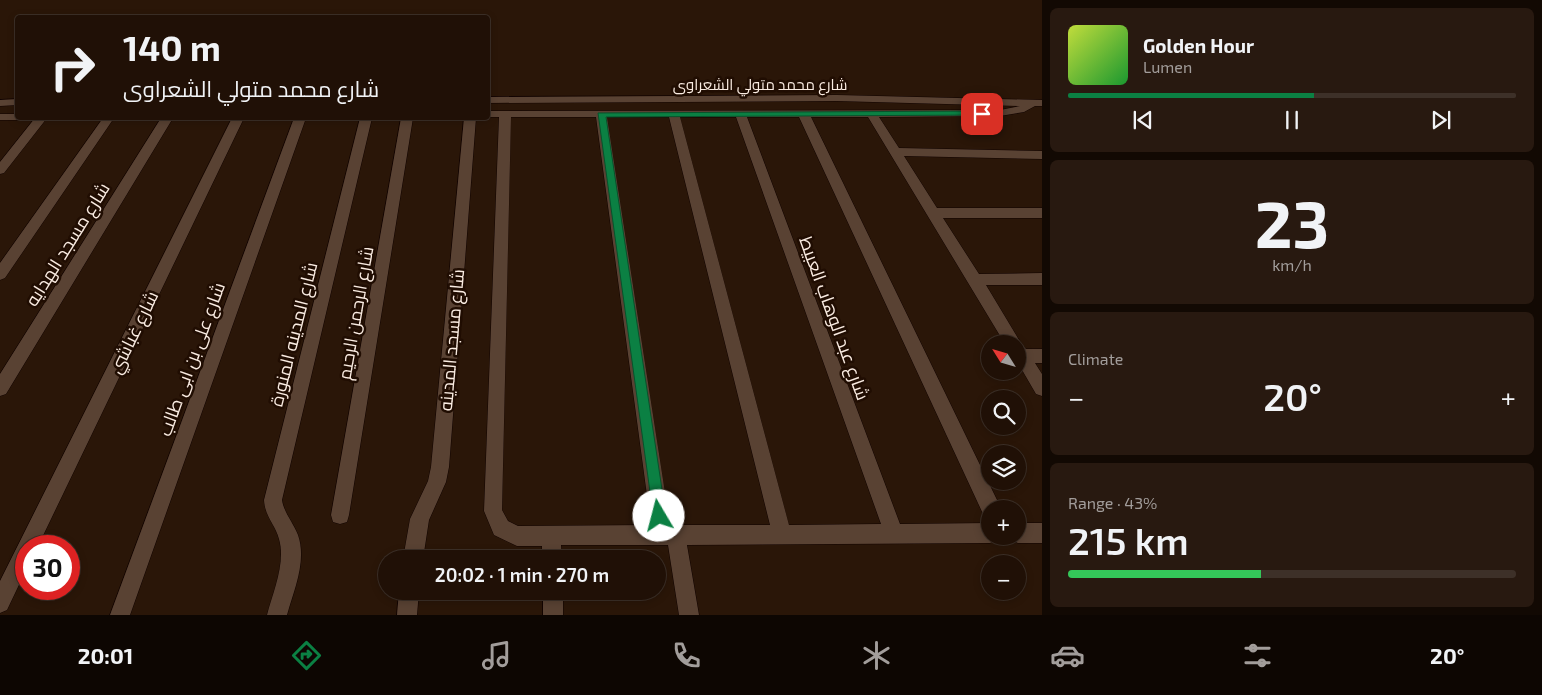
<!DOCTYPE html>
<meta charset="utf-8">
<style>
body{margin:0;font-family:"Exo 2",Cairo,sans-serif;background:#281910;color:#f1f3f6;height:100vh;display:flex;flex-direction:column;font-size:19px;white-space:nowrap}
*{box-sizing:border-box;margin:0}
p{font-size:16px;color:#a29d9b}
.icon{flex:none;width:28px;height:28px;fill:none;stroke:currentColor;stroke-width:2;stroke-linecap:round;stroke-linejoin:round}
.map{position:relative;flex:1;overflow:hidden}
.side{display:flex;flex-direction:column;gap:8px;padding:8px;background:#120903;width:500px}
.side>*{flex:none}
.top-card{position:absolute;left:15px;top:15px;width:475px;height:105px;border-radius:5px;box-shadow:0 2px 8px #0003,0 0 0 1px #3d3028;background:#201006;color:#f1f3f6;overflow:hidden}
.needle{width:32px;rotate:307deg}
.controls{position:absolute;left:981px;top:335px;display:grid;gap:10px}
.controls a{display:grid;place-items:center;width:45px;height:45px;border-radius:50%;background:#201006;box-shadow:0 2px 8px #0003,0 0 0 1px #3d3028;font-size:25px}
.speed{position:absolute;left:15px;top:535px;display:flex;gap:10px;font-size:25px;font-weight:700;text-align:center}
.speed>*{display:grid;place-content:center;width:65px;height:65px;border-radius:50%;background:#201006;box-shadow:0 2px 8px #0003,0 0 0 1px #3d3028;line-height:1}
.speed .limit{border:8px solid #d22;background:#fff;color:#111}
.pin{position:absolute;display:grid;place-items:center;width:42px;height:42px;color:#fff;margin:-21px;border-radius:10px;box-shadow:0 2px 8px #0006}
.me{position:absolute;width:55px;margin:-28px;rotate:352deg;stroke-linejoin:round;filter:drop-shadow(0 0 4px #0008)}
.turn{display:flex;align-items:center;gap:18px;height:105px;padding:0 25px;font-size:22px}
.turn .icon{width:65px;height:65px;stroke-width:2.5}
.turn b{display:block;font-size:35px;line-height:42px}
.big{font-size:38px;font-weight:600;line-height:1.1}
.side .card{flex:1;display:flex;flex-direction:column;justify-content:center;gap:8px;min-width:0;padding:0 18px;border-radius:8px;background:#281910}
.side .dial{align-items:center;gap:0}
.dial b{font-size:65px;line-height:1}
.song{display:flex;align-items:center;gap:15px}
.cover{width:60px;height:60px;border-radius:8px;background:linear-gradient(135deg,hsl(70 70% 55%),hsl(130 70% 35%))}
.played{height:5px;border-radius:2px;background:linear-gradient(90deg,#0b8043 55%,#3d3028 55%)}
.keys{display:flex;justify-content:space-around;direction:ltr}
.heat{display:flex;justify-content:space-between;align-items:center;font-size:28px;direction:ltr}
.charge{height:8px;border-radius:4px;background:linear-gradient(90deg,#34c759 43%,#3d3028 0)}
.trip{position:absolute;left:378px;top:550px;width:288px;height:50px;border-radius:25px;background:#201006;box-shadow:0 2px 8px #0003,0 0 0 1px #3d3028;font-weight:600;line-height:50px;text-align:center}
.tabs{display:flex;height:80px;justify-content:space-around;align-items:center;background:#0d0602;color:#a29d9b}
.tabs .icon{width:35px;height:35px}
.tabs .current{color:#0b8043}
.tabs b{font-size:22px;color:#f1f3f6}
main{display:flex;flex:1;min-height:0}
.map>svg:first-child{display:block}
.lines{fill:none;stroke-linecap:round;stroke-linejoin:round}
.street-casing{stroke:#110300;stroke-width:1}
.street{fill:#594233;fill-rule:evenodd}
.route{fill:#0b8043;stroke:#07532c}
.labels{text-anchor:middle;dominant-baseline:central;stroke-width:5;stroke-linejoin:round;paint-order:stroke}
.far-street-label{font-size:15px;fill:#faece2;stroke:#200d02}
.street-label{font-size:18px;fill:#faece2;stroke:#200d02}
</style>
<main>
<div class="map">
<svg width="1042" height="615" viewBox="0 0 1042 615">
<rect width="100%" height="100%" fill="#2a1608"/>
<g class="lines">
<defs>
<path id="street" d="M837 95 1042 100V106H1035L1024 112 1000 116 879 117 899 148 1042 151V159L904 156 937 208H1042V218H943L979 274 1042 273V285H986L1022 345 1026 349H1042V363H1035L1042 374V396L1036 394 1018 363V344H1005L868 117H811L998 502 1000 509H990V518L984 516 799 117H747L900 524 990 523V536H998L997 540 990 543 687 545 699 615H679L668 545H561L562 559H542V546H517L494 535 484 511 499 117H488V111L1000 110 1020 106 837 101 488 103V97ZM511 117H596L651 525 518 526 508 521 502 510ZM607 117H669L770 525H670ZM680 117H736L881 524 789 525Z
M18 99V105L0 106V100Z
M0 114H18V118H23L18 120H0Z
M35 118H47L4 173 0 174V162Z
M103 118H114L5 278 0 280V263Z
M161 118H173L6 394 0 396V374Z
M232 118H244L38 546H26V570L7 610 0 613V581Z
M294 118H306L130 615H110Z
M360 118H372L282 500C284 513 293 522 298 535 307 561 294 590 287 615H267C273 592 286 563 279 539 275 524 265 517 264 500Z
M401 118H413L349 515 347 522 340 524 333 522 331 515Z
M464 118H476L449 467 446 482 429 520 423 559H403L410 519 428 481 431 467Z
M1018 523H1042V543H1018L1011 540 1010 536H1018Z
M399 591H419L417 615H397Z
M543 591H563V615H543Z"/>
</defs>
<use href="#street" class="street-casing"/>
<use href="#street" class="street"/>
</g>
<path class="route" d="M982 111 986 114 985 115 606 117 666 516 664 521 659 523 654 521 598 113Z"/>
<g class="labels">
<g class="far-street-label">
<text x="760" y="84">شارع محمد متولي الشعراوى</text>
</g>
<g class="street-label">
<text transform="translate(67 244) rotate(-58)">شارع مسجد الهدايه</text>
<text transform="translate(355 313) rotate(-80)">شارع الرحمن الرحيم</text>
<text transform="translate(835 318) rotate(70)">شارع عبد الوهاب العبيط</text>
<text transform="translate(133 332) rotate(-64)">شارع غباشي</text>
<text transform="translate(293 334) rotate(-76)">شارع المدينه المنورة</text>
<text transform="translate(451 340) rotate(-85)">شارع مسجد المدينه</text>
<text transform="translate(191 359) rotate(-70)">شارع على بن ابى طالب</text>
</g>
</g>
</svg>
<div class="controls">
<a><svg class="needle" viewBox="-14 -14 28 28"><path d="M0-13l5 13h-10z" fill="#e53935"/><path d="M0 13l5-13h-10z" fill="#a29d9b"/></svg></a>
<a><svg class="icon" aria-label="search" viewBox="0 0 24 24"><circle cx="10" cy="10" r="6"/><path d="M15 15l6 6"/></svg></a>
<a><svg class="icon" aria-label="layers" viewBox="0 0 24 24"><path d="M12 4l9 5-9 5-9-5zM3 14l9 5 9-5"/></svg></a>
<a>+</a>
<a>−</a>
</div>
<div class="speed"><div class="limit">30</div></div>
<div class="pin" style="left:982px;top:114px;background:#d93025"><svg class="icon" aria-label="arrive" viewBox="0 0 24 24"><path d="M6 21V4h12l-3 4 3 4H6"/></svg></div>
<svg class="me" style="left:659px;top:516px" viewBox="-20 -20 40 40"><circle r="19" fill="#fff"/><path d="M0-13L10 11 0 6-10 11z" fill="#0b8043"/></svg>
<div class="trip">20:02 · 1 min · 270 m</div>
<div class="top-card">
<div class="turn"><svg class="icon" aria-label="right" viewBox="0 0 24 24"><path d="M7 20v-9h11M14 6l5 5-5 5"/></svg><div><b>140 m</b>شارع محمد متولي الشعراوى</div></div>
</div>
</div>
<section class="side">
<div class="card">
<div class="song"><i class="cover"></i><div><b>Golden Hour</b><p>Lumen</p></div></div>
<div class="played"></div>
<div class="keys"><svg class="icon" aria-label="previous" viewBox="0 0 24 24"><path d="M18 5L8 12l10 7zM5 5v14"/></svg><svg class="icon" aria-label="pause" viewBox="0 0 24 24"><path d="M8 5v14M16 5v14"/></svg><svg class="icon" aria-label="next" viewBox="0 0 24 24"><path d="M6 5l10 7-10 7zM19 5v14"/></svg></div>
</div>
<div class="card dial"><b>23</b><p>km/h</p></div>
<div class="card"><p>Climate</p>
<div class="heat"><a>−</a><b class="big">20°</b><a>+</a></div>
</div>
<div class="card"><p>Range · 43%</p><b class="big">215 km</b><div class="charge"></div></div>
</section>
</main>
<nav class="tabs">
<b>20:01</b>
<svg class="icon current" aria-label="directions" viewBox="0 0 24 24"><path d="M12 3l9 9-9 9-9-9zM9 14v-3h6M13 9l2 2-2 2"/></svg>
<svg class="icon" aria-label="music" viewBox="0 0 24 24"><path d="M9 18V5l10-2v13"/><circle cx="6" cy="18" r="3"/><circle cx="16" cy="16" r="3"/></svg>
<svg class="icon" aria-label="phone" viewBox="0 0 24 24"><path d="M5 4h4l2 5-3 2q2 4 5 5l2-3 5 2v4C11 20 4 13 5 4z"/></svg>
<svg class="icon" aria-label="climate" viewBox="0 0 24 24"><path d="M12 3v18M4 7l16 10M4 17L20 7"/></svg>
<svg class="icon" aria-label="car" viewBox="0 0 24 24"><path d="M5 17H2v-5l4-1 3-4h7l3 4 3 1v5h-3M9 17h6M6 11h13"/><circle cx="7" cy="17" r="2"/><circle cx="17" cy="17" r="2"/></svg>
<svg class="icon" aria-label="filters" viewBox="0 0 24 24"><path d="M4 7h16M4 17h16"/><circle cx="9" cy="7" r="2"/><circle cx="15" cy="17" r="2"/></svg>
<b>20°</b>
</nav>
